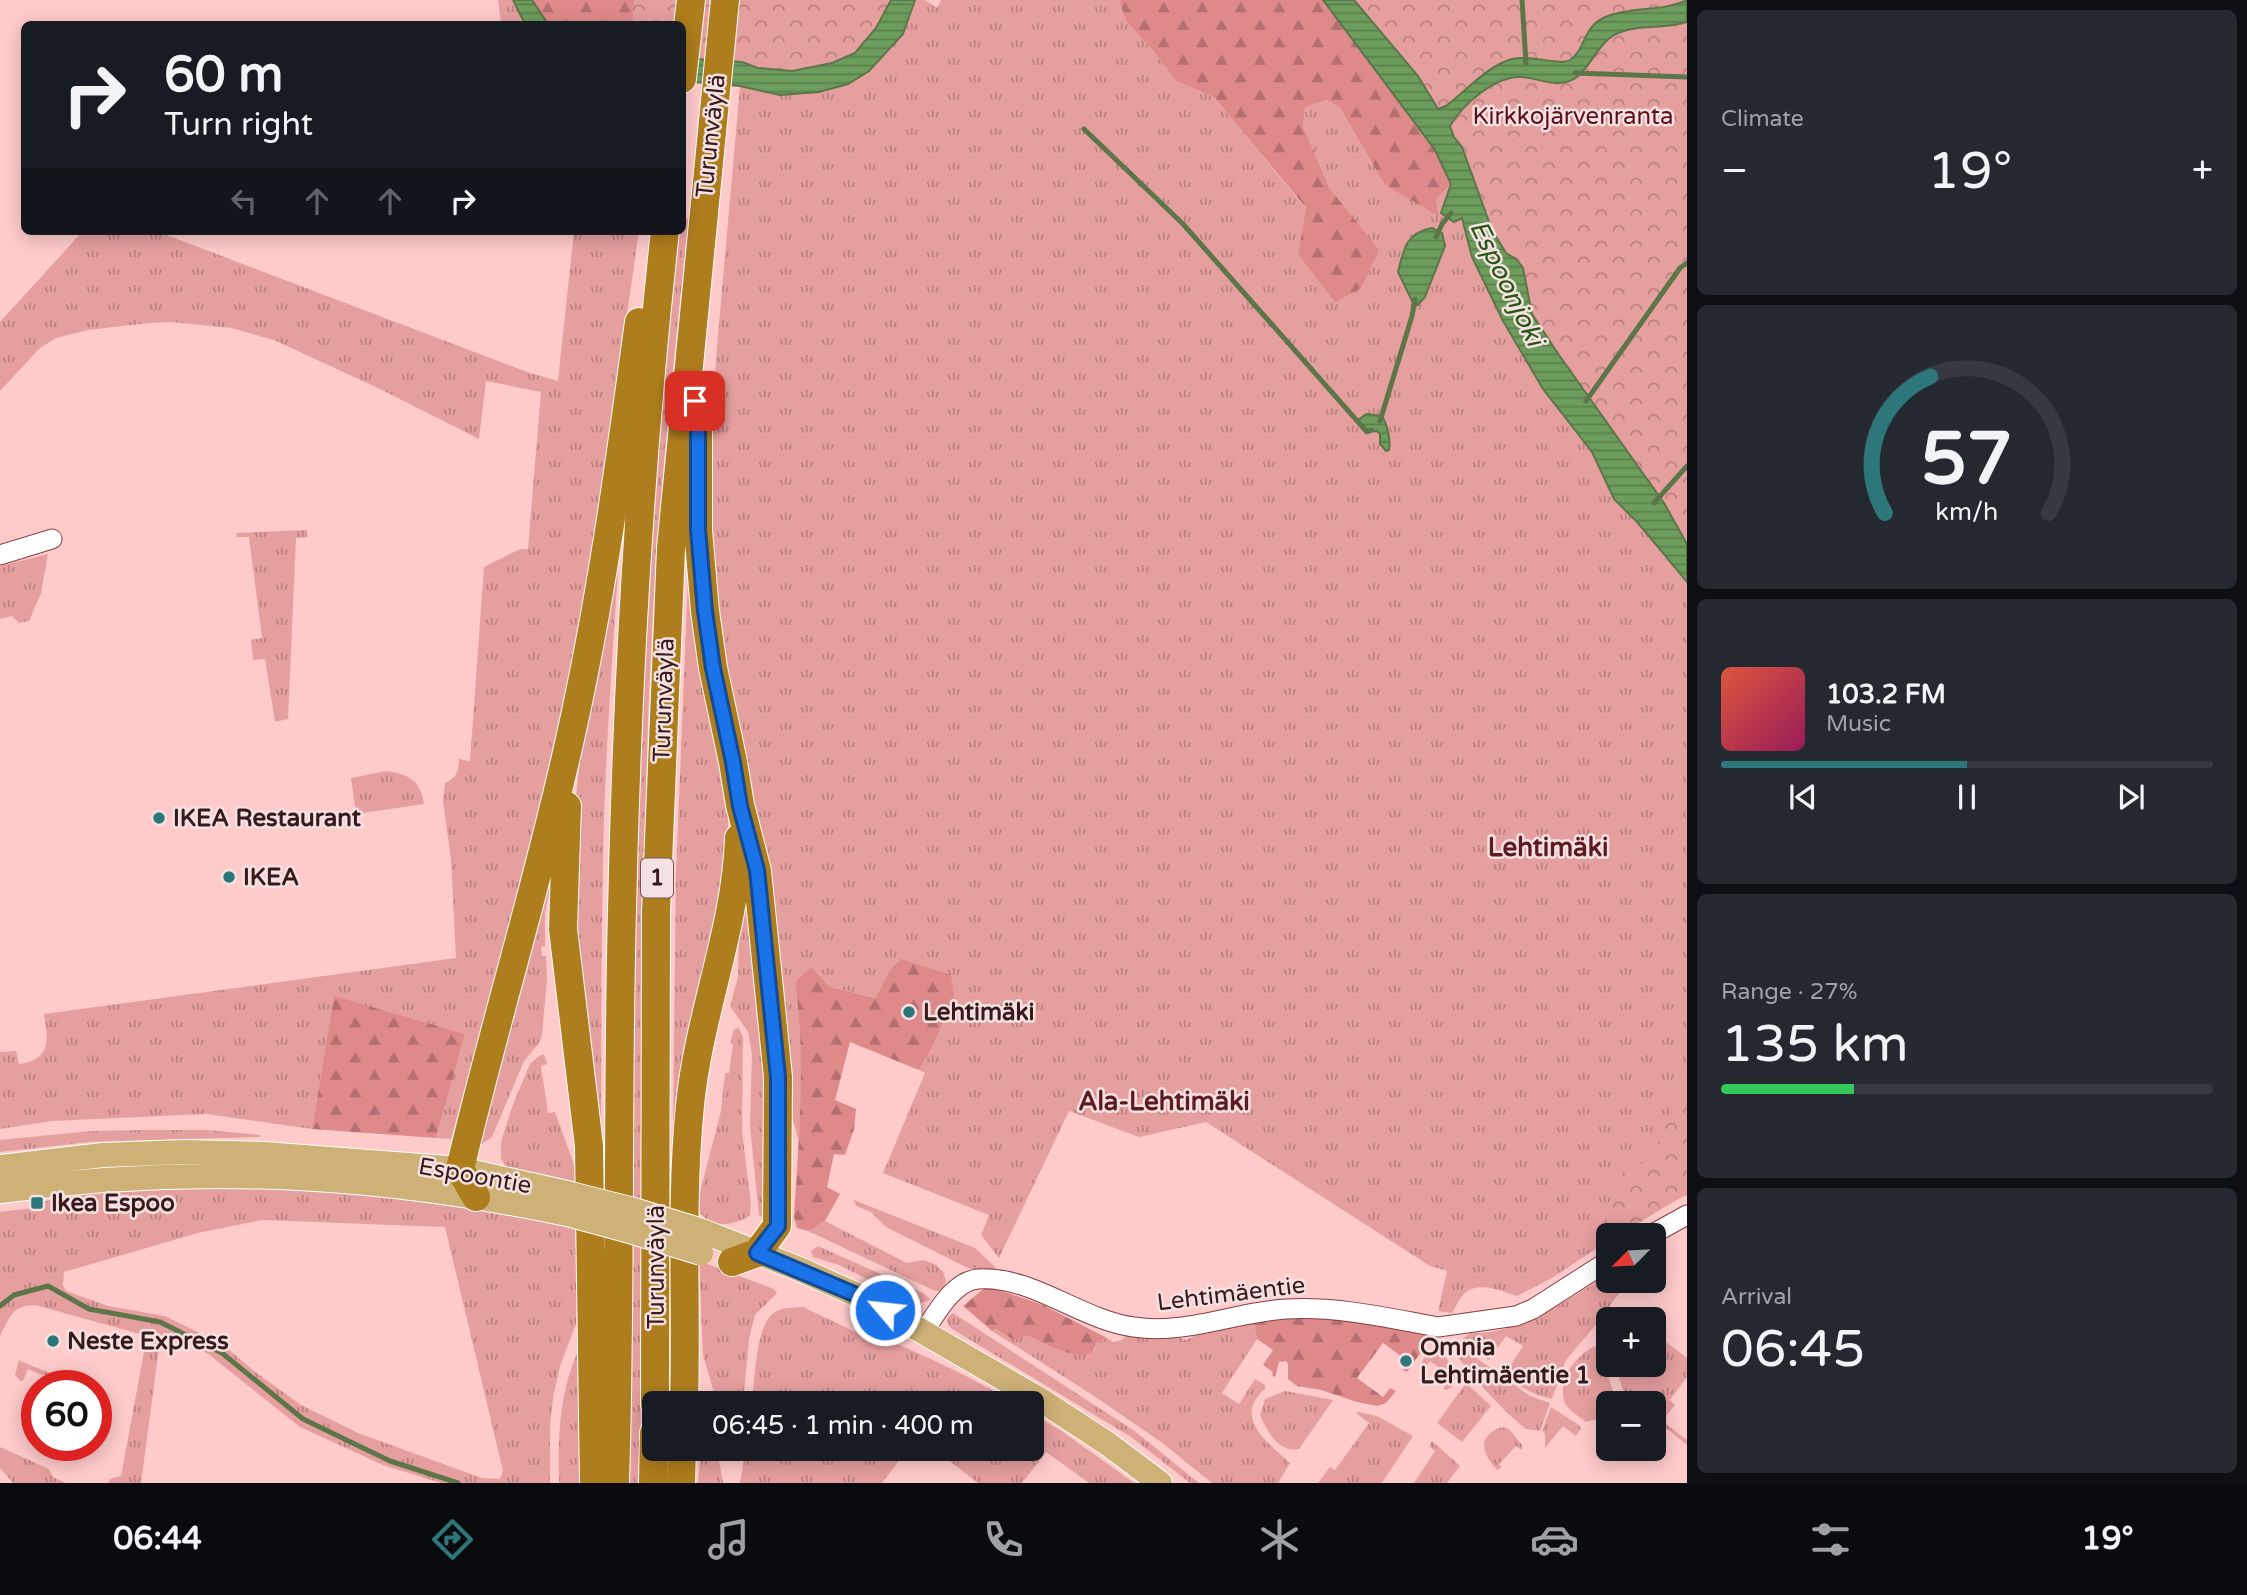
<!DOCTYPE html>
<meta charset="utf-8">
<style>
body{margin:0;font-family:"Varela Round",sans-serif;background:#242831;color:#f1f3f6;height:100vh;display:flex;flex-direction:column;font-size:26px;white-space:nowrap}
*{box-sizing:border-box;margin:0}
p{font-size:23px;color:#9ea1a6}
.icon{flex:none;width:38px;height:38px;fill:none;stroke:currentColor;stroke-width:2;stroke-linecap:round;stroke-linejoin:round}
.map{position:relative;flex:1;overflow:hidden}
.side{display:flex;flex-direction:column;gap:10px;padding:10px;background:#0d0f14;width:560px}
.side>*{flex:none}
.banner{position:absolute;left:21px;top:21px;width:665px;height:214px;border-radius:10px;box-shadow:0 4px 18px #0003;background:#171b24;color:#f1f3f6;overflow:hidden}
.needle{width:46px;rotate:246deg}
.controls{position:absolute;left:1596px;top:1223px;display:grid;gap:14px}
.controls a{display:grid;place-items:center;width:70px;height:70px;border-radius:10px;background:#171b24;box-shadow:0 4px 18px #0003;font-size:35px}
.speed{position:absolute;left:21px;top:1370px;display:flex;gap:14px;font-size:35px;font-weight:700;text-align:center}
.speed>*{display:grid;place-content:center;width:91px;height:91px;border-radius:50%;background:#171b24;box-shadow:0 4px 18px #0003;line-height:1}
.speed .limit{border:10px solid #d22;background:#fff;color:#111}
.pin{position:absolute;display:grid;place-items:center;width:60px;height:60px;color:#fff;margin:-30px;border-radius:14px;box-shadow:0 4px 10px #0006}
.me{position:absolute;width:77px;margin:-38px;rotate:298deg;stroke-linejoin:round;filter:drop-shadow(0 0 5px #0008)}
.turn{display:flex;align-items:center;gap:24px;height:147px;padding:0 28px;font-size:32px}
.turn .icon{width:91px;height:91px;stroke-width:2.5}
.turn b{display:block;font-size:49px;line-height:60px}
.lanes{display:flex;align-items:center;height:66px;padding:0 28px;background:#0003;justify-content:center;gap:35px;direction:ltr}
.lanes .off{opacity:.35}
.big{font-size:52px;font-weight:600;line-height:1.1}
.side .tile{flex:1;display:flex;flex-direction:column;justify-content:center;gap:10px;min-width:0;padding:0 24px;border-radius:10px;background:#242831}
.side .dial{align-items:center;gap:0}
.dial svg{height:182px;overflow:visible;fill:none;stroke:#363941;stroke-width:7;stroke-linecap:round;text-anchor:middle}
.dial text{fill:#f1f3f6;stroke:none}
.song{display:flex;align-items:center;gap:21px}
.cover{width:84px;height:84px;border-radius:10px;background:linear-gradient(135deg,hsl(10 70% 55%),hsl(330 70% 35%))}
.played{height:7px;border-radius:4px;background:linear-gradient(90deg,#2d777a 50%,#363941 50%)}
.keys{display:flex;justify-content:space-around;direction:ltr}
.heat{display:flex;justify-content:space-between;align-items:center;font-size:38px;direction:ltr}
.charge{height:10px;border-radius:5px;background:linear-gradient(90deg,#34c759 27%,#363941 0)}
.trip{position:absolute;left:642px;top:1391px;width:402px;height:70px;border-radius:10px;background:#171b24;box-shadow:0 4px 18px #0003;font-weight:600;line-height:70px;text-align:center}
.tabs{display:flex;height:112px;justify-content:space-around;align-items:center;background:#090b0e;color:#9ea1a6}
.tabs .icon{width:49px;height:49px}
.tabs .selected{color:#2d777a}
.tabs b{font-size:32px;color:#f1f3f6}
main{display:flex;flex:1;min-height:0}
.map>svg:first-child{display:block}
.grass{fill:url(#grass-tufts);fill-rule:evenodd}
.forest{fill:url(#forest-firs)}
.park{fill:url(#park-crowns)}
.water{fill:url(#water-rules);stroke:#5d7649;stroke-width:2}
.lines{fill:none;stroke-linecap:round;stroke-linejoin:round}
.stream{stroke:#5d7649;stroke-width:5}
.minor-casing{stroke:#853d41;stroke-width:21}
.major-casing{stroke:#fff;stroke-width:26}
.highway-casing{stroke:#fff;stroke-width:30}
.minor{stroke:#fff;stroke-width:19}
.major{stroke:#ceb177;stroke-width:24}
.highway{stroke:#ae7d1d;stroke-width:28}
.major-bridge-casing{stroke:#fff;stroke-width:26;stroke-linecap:butt}
.major-bridge{stroke:#ceb177;stroke-width:24}
.route-casing{stroke:#114b97;stroke-width:18}
.route{stroke:#1a73e8;stroke-width:12}
.poi-dot{fill:#2d777a;stroke:#f4e1e1;stroke-width:2.5}
.labels{text-anchor:middle;dominant-baseline:central;stroke-width:5;stroke-linejoin:round;paint-order:stroke}
.shield{fill:#f4e1e1;stroke:#715656;stroke-width:2}
.shield-label{font-size:23px;font-weight:bold;fill:#391a1b}
.park-label{font-size:24px;fill:#5d101b;stroke:#f4e1e1}
.street-label{font-size:24px;fill:#391a1b;stroke:#f4e1e1}
.poi-label{font-size:24px;font-weight:bold;fill:#391a1b;stroke:#f4e1e1;text-anchor:start}
.water-label{font-size:26px;font-style:italic;fill:#265615;stroke:#f4e1e1}
.neighbourhood-label{font-size:26px;font-weight:bold;fill:#5f1a21;stroke:#f4e1e1}
</style>
<main>
<div class="map">
<svg width="1687" height="1483" viewBox="0 0 1687 1483">
<defs>
<pattern id="grass-tufts" width="24" height="20" patternUnits="userSpaceOnUse" patternTransform="scale(1.75)"><rect width="24" height="20" fill="#e69f9f"/><path d="M3 7l-1-3M5 7V3M7 7l1-3M15 17l-1-3M17 17v-4M19 17l1-3" fill="none" stroke="#bb8181"/></pattern>
<pattern id="forest-firs" width="22" height="20" patternUnits="userSpaceOnUse" patternTransform="scale(1.75)"><rect width="22" height="20" fill="#de898a"/><path d="M5 1l3.5 6h-7zM16 11l3.5 6h-7z" fill="#b56f70"/></pattern>
<pattern id="park-crowns" width="20" height="18" patternUnits="userSpaceOnUse" patternTransform="scale(1.75)"><rect width="20" height="18" fill="#e69f9f"/><path d="M2 6a3 3 0 1 1 6 0M12 15a3 3 0 1 1 6 0" fill="none" stroke="#bb8181"/></pattern>
<pattern id="water-rules" width="6" height="5" patternUnits="userSpaceOnUse" patternTransform="scale(1.75)"><rect width="6" height="5" fill="#6c9d5d"/><path d="M0 2.5h6" fill="none" stroke="#5a7f4c"/></pattern>
</defs>
<rect width="100%" height="100%" fill="#ffcaca"/>
<path class="grass" d="M498 0H513L525 24H501Z
M915 0H925L937 8 941 0H1119L1126 21 1155 53 1176 81 1214 97 1306 209 1298 254 1347 212 1330 189 1303 126 1305 107 1327 100 1340 108 1385 185 1439 214 1436 200 1451 184 1441 213 1454 222 1462 217 1472 257 1503 321 1543 389 1592 452 1614 499 1638 523 1687 582V1195L1671 1202 1618 1235 1608 1236V1241L1552 1278 1517 1296C1501 1291 1480 1281 1465 1293 1460 1297 1456 1307 1452 1313L1438 1311 1447 1271 1430 1266 1206 1122 1139 1137 1069 1111 999 1258 981 1235 989 1215 883 1173 925 1073 919 1070 934 1044 954 997 889 971 877 998 830 987 811 967 795 982C802 1033 803 1089 799 1141L790 1111 774 905 735 711 713 575 710 460 716 358 740 86 780 95 819 92 848 84 903 34Z
M689 215C677 331 664 447 656 563 642 775 643 987 643 1199L630 1196 632 882 654 467 678 237Z
M83 231H156L530 373 558 381 574 231H639L582 628 543 805 451 1139 436 1138 465 1034 334 997 312 1129 206 1114 52 1121 0 1129V1052L16 1051 19 1064C52 1059 48 1040 44 1014L456 958 451 860 443 801 445 783C457 777 458 773 459 759L470 761 484 567 520 549H528L541 392 486 381 479 439 382 390 274 340 231 328 171 322 149 323 88 330 56 338 40 348 0 391V322Z
M307 530V537L296 538 288 719 275 722 265 659 253 660 251 640 262 638 249 537H237L236 533Z
M620 541C614 633 607 725 604 817 601 939 601 1061 601 1183 588 1062 570 941 575 818 579 726 603 632 620 541Z
M48 554 41 593 29 621 19 623 12 616 0 619V566Z
M688 577 702 670 723 774 728 818V864L672 1200 676 873Z
M386 771C408 774 421 780 424 804L356 814 351 778Z
M551 846 552 879 545 912V946L541 947 542 956H546L547 980 542 1035 539 1043 524 1061 492 1137 482 1144H478Z
M746 890 750 892 769 1142 765 1219 759 1215 750 1126 752 1054 748 1032 730 1006 738 977 739 922Z
M739 1028 743 1037 742 1131 751 1204 750 1215C738 1225 712 1229 702 1215 699 1212 699 1208 697 1204L721 1111 725 1073H729L733 1044 730 1043 734 1029Z
M544 1054 547 1064 541 1066 548 1113 555 1112 577 1173 578 1182 505 1166 501 1158V1142L512 1107 530 1064 539 1056Z
M141 1130H207L260 1135 259 1137 90 1142 0 1152V1140L91 1131Z
M196 1184 369 1195 462 1208 475 1207 580 1223 576 1324 560 1366 553 1398 550 1426V1483H441L383 1465 300 1427 207 1353 182 1342 166 1341 159 1348 141 1483H108L110 1479 121 1476 147 1336 35 1305C12 1305 9 1319 0 1336V1212L39 1207V1203L77 1193ZM262 1220 445 1227 503 1471 500 1479 482 1478 358 1433 301 1405 254 1371 222 1344 165 1316 108 1306 66 1291 63 1285 64 1272 198 1233Z
M854 1200 975 1248 998 1270 989 1274 966 1267 886 1227 871 1212 856 1206Z
M825 1221 907 1263 923 1260 935 1264 943 1272 946 1280 945 1287 941 1291H935L808 1231Z
M630 1237 642 1241 640 1483H625Z
M818 1246 923 1293 931 1300 917 1304 839 1265 813 1257 811 1251Z
M699 1261 774 1289 777 1293 755 1315 749 1339 743 1403H717L703 1355Z
M1608 1275V1281H1628L1595 1326 1566 1360 1552 1399C1536 1395 1515 1388 1507 1371L1523 1346 1506 1336 1489 1360 1459 1342 1470 1333C1503 1334 1519 1324 1547 1307L1554 1308Z
M803 1307 887 1347 890 1341C933 1359 974 1379 1015 1403H752C755 1381 755 1324 775 1312 782 1307 794 1308 803 1307Z
M953 1313 1136 1432 1199 1483H1190L1131 1437 952 1329 947 1323 948 1317Z
M1253 1319 1257 1339 1222 1393 1239 1404 1255 1379 1265 1385V1389C1232 1417 1268 1443 1290 1463L1278 1483H1212L1161 1442 1094 1396 992 1331 994 1329 1014 1340 1027 1334 1094 1351 1098 1341 1107 1338 1113 1342 1122 1340 1127 1334 1175 1336 1186 1340 1198 1334Z
M1654 1333 1687 1358V1377L1670 1400 1675 1405 1662 1421 1687 1440V1445L1654 1419V1404C1621 1404 1625 1393 1615 1365H1654Z
M581 1345 583 1483H559C558 1435 559 1389 581 1345Z
M1458 1345 1530 1396 1550 1403 1540 1431 1526 1429 1507 1413 1472 1376 1458 1357Z
M1598 1345 1613 1391 1610 1402 1597 1419 1586 1422C1580 1417 1568 1410 1565 1403 1556 1380 1577 1353 1598 1345Z
M1435 1349H1440L1457 1374 1452 1387 1447 1390 1443 1389 1452 1377 1430 1361 1420 1373C1419 1363 1427 1352 1435 1349Z
M19 1360 20 1361 83 1386H68L28 1369 23 1381H20L15 1375Z
M1466 1383 1491 1406 1462 1442 1437 1423Z
M1285 1391 1333 1400 1299 1449C1278 1453 1267 1431 1260 1415L1265 1399Z
M1551 1407 1576 1423 1581 1428 1576 1436 1563 1426 1545 1448V1434L1542 1431Z
M1358 1412 1377 1416 1413 1436 1382 1483H1318L1330 1467 1335 1470 1369 1423 1356 1413Z
M1033 1414 1063 1432 1134 1483H1089L1046 1452 1022 1483H978L934 1449H1032Z
M1502 1427 1509 1429 1522 1445V1450L1516 1446 1499 1464 1502 1467 1497 1470C1482 1454 1476 1436 1502 1427Z
M1432 1441 1460 1466 1447 1483H1414L1435 1451 1429 1446Z
M0 1447 49 1469 53 1477 66 1483H13L0 1468Z
M701 1449H717L723 1483H698Z
M746 1449H908L882 1483H740Z"/>
<path class="forest" d="M532 0H644L641 24H548Z
M1119 0H1323L1435 150 1451 184 1436 200 1439 216 1385 185 1340 108 1327 100 1305 107 1303 126 1330 189 1379 250 1361 288 1335 302 1298 254 1306 208 1214 97 1176 81 1155 53 1126 21Z
M901 959 951 975 954 997 934 1044 919 1070 850 1042 835 1100 856 1109 854 1129 845 1155 834 1154 827 1187 840 1194 825 1221 808 1231 797 1228 794 1217C799 1139 806 1059 795 982L811 967 830 987 876 998 889 971Z
M334 996 465 1034 436 1138 312 1129Z
M987 1286 1043 1305 1107 1338 1098 1341C1097 1342 1094 1350 1093 1351 1081 1364 1040 1341 1027 1335L1014 1340 995 1329 992 1331 963 1306Z
M1309 1315 1432 1333 1429 1341 1407 1372 1403 1370 1409 1362 1383 1343 1357 1378 1383 1397 1390 1388 1396 1391 1386 1403 1377 1406 1357 1402 1321 1390 1297 1386 1288 1379V1364L1286 1361 1279 1362 1275 1377 1272 1375 1273 1372 1263 1365 1273 1350 1257 1339 1253 1319Z"/>
<path class="park" d="M634 0H891L876 28 855 53 832 63 792 71 758 68 742 62 683 58 682 24H632Z
M1354 0H1687V544L1664 503 1559 355 1532 314 1523 268 1516 259 1506 253 1492 230 1462 147 1454 137 1450 126Z
M1687 1077V1194L1618 1235 1608 1236V1241L1594 1250 1624 1170 1639 1165 1652 1157Z"/>
<path class="water" d="M513 0H532L548 24H525Z
M891 0H915L903 34 869 71 848 84 819 92 780 95 740 86 683 81 682 58 742 62 758 68 792 71 832 63 855 53 876 28Z
M1323 0H1354L1418 76 1438 109 1446 106C1466 91 1487 66 1512 59 1529 54 1560 66 1570 60 1586 50 1582 25 1608 16 1634 6 1662 12 1687 0V22C1664 30 1636 23 1614 35 1597 45 1590 69 1574 79 1556 89 1540 78 1522 77 1496 75 1463 104 1450 126L1454 137 1462 147 1492 230 1506 253 1516 259 1523 268 1532 314 1559 355 1664 503 1687 544V582L1638 523 1614 499 1592 452 1543 389 1503 321 1472 257 1462 218 1454 222 1441 213 1451 184 1435 150Z
M1432 228 1442 233 1445 246 1425 297 1418 305H1414L1398 272C1404 248 1406 233 1432 228Z
M1366 414 1382 416C1387 424 1391 440 1389 450L1386 451 1380 444V434L1377 431 1367 432 1357 421Z"/>
<g class="lines">
<path class="stream" d="M1522 0 1526 63
M1575 73 1687 77
M1084 129 1183 224 1367 432 1372 430
M1436 237 1442 224 1451 213
M1586 401 1680 268 1687 263
M1380 421 1412 316 1415 299
M1654 503 1687 466
M0 1306 14 1295 48 1286 89 1309 160 1322 222 1353 303 1419 390 1461 458 1483"/>
<defs>
<path id="minor" d="M0 555 52 539
M1649 1236 1687 1215
M923 1333C936 1314 953 1281 978 1279 1031 1275 1081 1320 1134 1327 1186 1335 1235 1312 1286 1309 1338 1306 1388 1318 1438 1327L1516 1316 1533 1309 1608 1261"/>
<path id="major" d="M0 1167 103 1155 185 1152 264 1154 460 1169 567 1193
M0 1191C195 1164 375 1174 567 1214
M702 1231 799 1269 866 1299 1044 1402 1108 1444 1160 1483"/>
<path id="highway" d="M682 79 691 0
M698 428V530L705 611 713 668 733 762 740 805 757 871 778 1077 777 1226 757 1253 732 1262
M567 806 563 929 589 1146 594 1483
M476 1197 460 1169C494 1025 538 884 570 739 601 601 620 462 639 322
M655 1404 656 912 671 548 725 0
M684 1404C687 1304 680 1204 690 1105 699 1014 736 929 739 838
M615 1483C621 1292 617 1101 622 910 627 683 640 456 665 231
M653 1483 654 1433
M681 1483 682 1449"/>
</defs>
<use href="#minor" class="minor-casing"/>
<use href="#major" class="major-casing"/>
<use href="#highway" class="highway-casing"/>
<use href="#minor" class="minor"/>
<use href="#major" class="major"/>
<use href="#highway" class="highway"/>
<defs>
<path id="major-bridge" d="M567 1193 634 1210 702 1231
M567 1214 633 1232 701 1253"/>
</defs>
<use href="#major-bridge" class="major-bridge-casing"/>
<use href="#major-bridge" class="major-bridge"/>
</g>
<g class="lines">
<defs>
<path id="route" d="M695 401 698 424V530L705 611 713 668 733 762 740 806 757 870 778 1077V1226L757 1253 866 1299 885 1310"/>
</defs>
<use href="#route" class="route-casing"/>
<use href="#route" class="route"/>
</g>
<g class="poi-dot">
<circle cx="159" cy="818" r="7"/>
<circle cx="229" cy="877" r="7"/>
<circle cx="909" cy="1012" r="7"/>
<rect x="30" y="1196" width="14" height="14" rx="3.5"/>
<circle cx="53" cy="1341" r="7"/>
<circle cx="1406" cy="1361" r="7"/>
</g>
<g class="labels">
<rect class="shield" x="641" y="858.5" width="32" height="39" rx="5"/>
<g class="shield-label">
<text x="657" y="878">1</text>
</g>
<g class="park-label">
<text x="1573" y="116">Kirkkojärvenranta</text>
</g>
<g class="street-label">
<text transform="translate(711 136) rotate(-84)">Turunväylä</text>
<text transform="translate(664 700) rotate(-88)">Turunväylä</text>
<text transform="translate(475 1176) rotate(10)">Espoontie</text>
<text transform="translate(656 1267) rotate(-90)">Turunväylä</text>
<text transform="translate(1231 1294) rotate(-7)">Lehtimäentie</text>
</g>
<g class="poi-label">
<text x="173" y="818">IKEA Restaurant</text>
<text x="243" y="877">IKEA</text>
<text x="923" y="1012">Lehtimäki</text>
<text x="51" y="1203">Ikea Espoo</text>
<text x="67" y="1341">Neste Express</text>
<text x="1420" y="1347">Omnia<tspan x="1420" dy="28">Lehtimäentie 1</tspan></text>
</g>
<g class="water-label">
<text transform="translate(1507 283) rotate(64)">Espoonjoki</text>
</g>
<g class="neighbourhood-label">
<text x="1548" y="847">Lehtimäki</text>
<text x="1164" y="1101">Ala-Lehtimäki</text>
</g>
</g>
</svg>
<div class="controls">
<a><svg class="needle" viewBox="-14 -14 28 28"><path d="M0-13l5 13h-10z" fill="#e53935"/><path d="M0 13l5-13h-10z" fill="#9ea1a6"/></svg></a>
<a>+</a>
<a>−</a>
</div>
<div class="speed"><div class="limit">60</div></div>
<div class="pin" style="left:695px;top:401px;background:#d93025"><svg class="icon" aria-label="arrive" viewBox="0 0 24 24"><path d="M6 21V4h12l-3 4 3 4H6"/></svg></div>
<svg class="me" style="left:885px;top:1310px" viewBox="-20 -20 40 40"><circle r="17" fill="#1a73e8" stroke="#fff" stroke-width="3"/><path d="M0-11L8 9 0 5-8 9z" fill="#fff"/></svg>
<div class="trip">06:45 · 1 min · 400 m</div>
<div class="banner">
<div class="turn"><svg class="icon" aria-label="right" viewBox="0 0 24 24"><path d="M7 20v-9h11M14 6l5 5-5 5"/></svg><div><b>60 m</b>Turn right</div></div>
<div class="lanes"><svg class="icon off" aria-label="left" viewBox="0 0 24 24"><path d="M17 20v-9H6M10 6l-5 5 5 5"/></svg><svg class="icon off" aria-label="ahead" viewBox="0 0 24 24"><path d="M12 20V5M6 11l6-6 6 6"/></svg><svg class="icon off" aria-label="ahead" viewBox="0 0 24 24"><path d="M12 20V5M6 11l6-6 6 6"/></svg><svg class="icon" aria-label="right" viewBox="0 0 24 24"><path d="M7 20v-9h11M14 6l5 5-5 5"/></svg></div>
</div>
</div>
<section class="side">
<div class="tile"><p>Climate</p>
<div class="heat"><a>−</a><b class="big">19°</b><a>+</a></div>
</div>
<div class="tile dial"><svg viewBox="0 0 100 80">
<path d="M14 69A42 42 0 1 1 86 69"/>
<path d="M14 69A42 42 0 0 1 34 9" stroke="#2d777a"/>
<text x="50" y="56" font-size="32" font-weight="700">57</text>
<text x="50" y="72" font-size="11">km/h</text>
</svg></div>
<div class="tile">
<div class="song"><i class="cover"></i><div><b>103.2 FM</b><p>Music</p></div></div>
<div class="played"></div>
<div class="keys"><svg class="icon" aria-label="previous" viewBox="0 0 24 24"><path d="M18 5L8 12l10 7zM5 5v14"/></svg><svg class="icon" aria-label="pause" viewBox="0 0 24 24"><path d="M8 5v14M16 5v14"/></svg><svg class="icon" aria-label="next" viewBox="0 0 24 24"><path d="M6 5l10 7-10 7zM19 5v14"/></svg></div>
</div>
<div class="tile"><p>Range · 27%</p><b class="big">135 km</b><div class="charge"></div></div>
<div class="tile"><p>Arrival</p><b class="big">06:45</b></div>
</section>
</main>
<nav class="tabs">
<b>06:44</b>
<svg class="icon selected" aria-label="directions" viewBox="0 0 24 24"><path d="M12 3l9 9-9 9-9-9zM9 14v-3h6M13 9l2 2-2 2"/></svg>
<svg class="icon" aria-label="music" viewBox="0 0 24 24"><path d="M9 18V5l10-2v13"/><circle cx="6" cy="18" r="3"/><circle cx="16" cy="16" r="3"/></svg>
<svg class="icon" aria-label="phone" viewBox="0 0 24 24"><path d="M5 4h4l2 5-3 2q2 4 5 5l2-3 5 2v4C11 20 4 13 5 4z"/></svg>
<svg class="icon" aria-label="climate" viewBox="0 0 24 24"><path d="M12 3v18M4 7l16 10M4 17L20 7"/></svg>
<svg class="icon" aria-label="car" viewBox="0 0 24 24"><path d="M5 17H2v-5l4-1 3-4h7l3 4 3 1v5h-3M9 17h6M6 11h13"/><circle cx="7" cy="17" r="2"/><circle cx="17" cy="17" r="2"/></svg>
<svg class="icon" aria-label="filters" viewBox="0 0 24 24"><path d="M4 7h16M4 17h16"/><circle cx="9" cy="7" r="2"/><circle cx="15" cy="17" r="2"/></svg>
<b>19°</b>
</nav>
